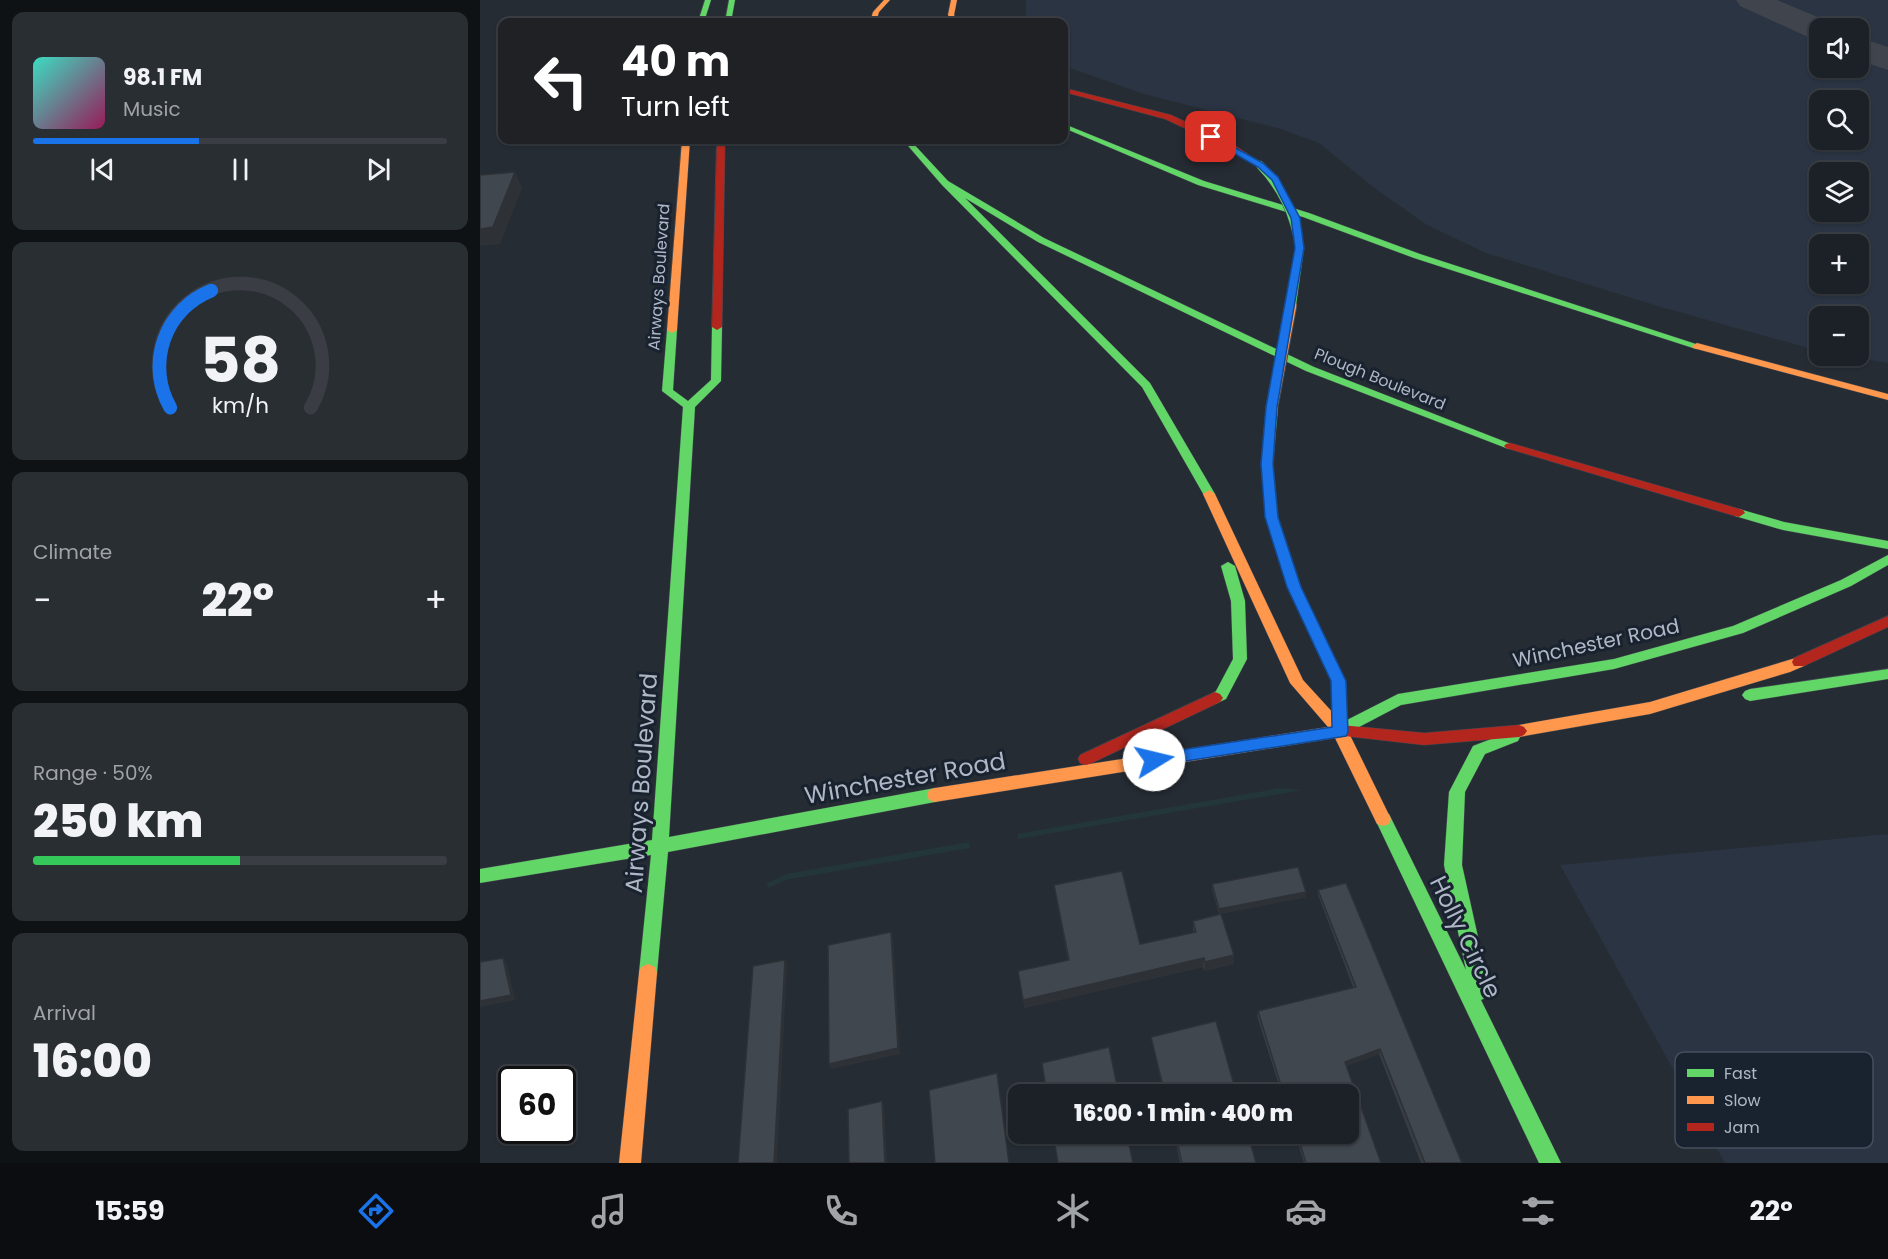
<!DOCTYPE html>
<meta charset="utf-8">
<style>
body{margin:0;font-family:Poppins,sans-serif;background:#292e33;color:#f1f3f6;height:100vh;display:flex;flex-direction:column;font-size:22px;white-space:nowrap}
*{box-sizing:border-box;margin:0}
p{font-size:20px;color:#a0a3a7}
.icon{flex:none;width:33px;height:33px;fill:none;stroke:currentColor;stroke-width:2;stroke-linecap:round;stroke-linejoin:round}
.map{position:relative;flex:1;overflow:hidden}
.sheet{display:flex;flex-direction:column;gap:12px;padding:12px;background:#0f1215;width:480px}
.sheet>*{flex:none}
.top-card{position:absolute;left:18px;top:18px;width:570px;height:126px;border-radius:12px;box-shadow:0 2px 4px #0004,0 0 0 2px #3a3e44;background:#202124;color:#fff;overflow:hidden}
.buttons{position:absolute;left:1329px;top:18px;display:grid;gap:12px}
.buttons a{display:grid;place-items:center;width:60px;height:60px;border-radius:12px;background:#1c2127;box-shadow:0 2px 4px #0004,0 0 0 2px #3a3e44;font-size:30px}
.speed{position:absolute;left:18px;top:1066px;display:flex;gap:12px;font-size:30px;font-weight:700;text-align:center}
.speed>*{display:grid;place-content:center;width:78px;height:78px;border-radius:50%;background:#1c2127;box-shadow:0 2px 4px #0004,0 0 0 2px #3a3e44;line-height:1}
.speed .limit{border:3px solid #111;border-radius:9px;background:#fff;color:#111}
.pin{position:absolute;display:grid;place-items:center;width:51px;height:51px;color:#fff;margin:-26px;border-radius:12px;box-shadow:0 3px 9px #0006}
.me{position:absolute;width:66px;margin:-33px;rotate:81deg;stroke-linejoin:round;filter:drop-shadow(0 0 4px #0008)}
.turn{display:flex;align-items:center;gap:21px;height:126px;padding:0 24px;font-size:27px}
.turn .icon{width:78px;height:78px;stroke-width:2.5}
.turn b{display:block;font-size:42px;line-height:51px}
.big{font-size:45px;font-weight:800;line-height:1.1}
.sheet .tile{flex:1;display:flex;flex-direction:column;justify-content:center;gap:9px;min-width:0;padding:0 21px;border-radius:12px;background:#292e33}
.sheet .dial{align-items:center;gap:0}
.dial svg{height:156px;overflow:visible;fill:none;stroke:#3a3e44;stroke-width:7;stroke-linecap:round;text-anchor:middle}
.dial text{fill:#f1f3f6;stroke:none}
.song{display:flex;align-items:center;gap:18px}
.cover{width:72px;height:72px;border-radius:9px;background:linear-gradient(135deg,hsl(170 70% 55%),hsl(330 70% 35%))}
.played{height:6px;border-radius:3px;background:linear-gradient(90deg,#1a73e8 40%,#3a3e44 40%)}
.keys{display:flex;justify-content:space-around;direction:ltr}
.heat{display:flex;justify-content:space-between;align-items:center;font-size:33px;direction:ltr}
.charge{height:9px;border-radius:4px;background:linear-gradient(90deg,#34c759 50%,#3a3e44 0)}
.trip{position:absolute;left:528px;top:1084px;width:351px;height:60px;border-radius:12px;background:#1c2127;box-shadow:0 2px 4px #0004,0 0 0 2px #3a3e44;font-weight:800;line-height:60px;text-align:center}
.menu{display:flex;height:96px;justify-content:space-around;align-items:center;background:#0b0d10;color:#a0a3a7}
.menu .icon{width:42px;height:42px}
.menu .selected{color:#1a73e8}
.menu b{font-size:27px;color:#f1f3f6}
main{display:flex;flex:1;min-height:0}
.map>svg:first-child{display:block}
.airport{fill:#2a3442;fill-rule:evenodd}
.green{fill:#23363a}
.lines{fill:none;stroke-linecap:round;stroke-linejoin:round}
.taxiway{fill:#40454d;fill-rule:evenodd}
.fast-casing{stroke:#434851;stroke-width:1}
.slow-casing{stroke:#434851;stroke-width:1}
.jam-casing{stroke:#434851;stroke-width:1}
.fast{fill:#63d668;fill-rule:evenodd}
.slow{fill:#ff974d;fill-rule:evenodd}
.jam{fill:#b3261e;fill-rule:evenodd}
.fast-bridge-casing{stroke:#434851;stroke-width:9;stroke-linecap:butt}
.slow-bridge-casing{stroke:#434851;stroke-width:13;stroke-linecap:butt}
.fast-bridge{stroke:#63d668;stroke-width:8}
.slow-bridge{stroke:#ff974d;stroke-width:11}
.wall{fill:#383d44}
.shaded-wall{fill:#2e3237}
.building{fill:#41474f;stroke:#2e3237;stroke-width:1.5}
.route{fill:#1a73e8;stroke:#114b97;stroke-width:1.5}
.labels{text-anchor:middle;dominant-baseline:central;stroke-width:6;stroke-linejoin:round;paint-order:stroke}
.far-street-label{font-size:16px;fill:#afb7c7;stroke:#19222f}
.street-label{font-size:20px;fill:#afb7c7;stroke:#19222f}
.near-street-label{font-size:24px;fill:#afb7c7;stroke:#19222f}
.key{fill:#19222f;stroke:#464f5d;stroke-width:1.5}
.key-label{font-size:16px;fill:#afb7c7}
</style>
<main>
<section class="sheet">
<div class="tile">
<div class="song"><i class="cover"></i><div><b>98.1 FM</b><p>Music</p></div></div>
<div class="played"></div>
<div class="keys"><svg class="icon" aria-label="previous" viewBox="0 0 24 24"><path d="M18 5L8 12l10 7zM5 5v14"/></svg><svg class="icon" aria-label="pause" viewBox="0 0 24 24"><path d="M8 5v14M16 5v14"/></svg><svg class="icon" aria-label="next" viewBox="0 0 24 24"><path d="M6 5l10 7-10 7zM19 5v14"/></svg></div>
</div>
<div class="tile dial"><svg viewBox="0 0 100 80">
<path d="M14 69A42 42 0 1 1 86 69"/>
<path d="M14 69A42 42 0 0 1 35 9" stroke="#1a73e8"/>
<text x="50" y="56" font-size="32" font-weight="700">58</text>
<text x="50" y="72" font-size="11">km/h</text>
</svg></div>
<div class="tile"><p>Climate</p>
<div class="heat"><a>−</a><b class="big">22°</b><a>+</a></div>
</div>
<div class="tile"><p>Range · 50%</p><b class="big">250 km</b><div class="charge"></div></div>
<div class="tile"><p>Arrival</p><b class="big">16:00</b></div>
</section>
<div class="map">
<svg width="1408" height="1163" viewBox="0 0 1408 1163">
<rect width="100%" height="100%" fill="#262c34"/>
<path class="airport" d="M546 0H1408V363L1365 356H1378V316H1340L1339 351 1181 307 1006 253 947 225 893 187 839 143 801 129 664 94 584 66V22H546ZM1340 28H1378V68H1340ZM1340 100H1378V140H1340ZM1340 172H1378V212H1340ZM1340 244H1378V284H1340Z
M1408 834V1163H1245L1080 865Z"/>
<path class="green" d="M800 788 823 790 538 839 537 834Z
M489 842 490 848 305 880 289 888 286 884 306 874Z"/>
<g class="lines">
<path class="taxiway" d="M1256 0H1297L1352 23 1355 28H1340V40L1328 37 1260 6Z
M1378 37 1408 47V70L1378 60Z"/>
<defs>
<path id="fast" d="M225 0H231L224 22H218Z
M249 0H255L251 22H245Z
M584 124 724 181 829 213 940 254 1222 346 1217 349 1213 348 934 258 823 217 718 185 584 128Z
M423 140H430L468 181 564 238 834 367 1036 446 1030 449 1026 448 826 371 558 242 485 198 670 383 735 494 729 498 725 497 662 387 462 185Z
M820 245 824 248 816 305 811 308 806 305 816 248Z
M237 324 242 327 241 381 215 407 189 837 455 788 461 790 463 795 461 800 455 802 188 852 177 973 175 979 168 982 161 979 159 973 171 855 0 883V869L172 840 203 407 182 391 187 330 192 327 197 330 193 390 208 401 231 380 232 327Z
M792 404 798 407 793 464 798 517 821 587 865 681 867 720 918 694 1134 659 1253 626 1361 580 1408 555V565L1371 586 1263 633 1134 669 921 705 860 737 855 735 852 731 851 681 807 587 786 517 781 464 786 407Z
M1259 509 1304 522 1408 541V549L1303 530 1255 516 1253 513 1255 510Z
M748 562 755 566 765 601 767 659 746 699 735 704 730 702 727 698 736 691 753 659 751 601 741 566Z
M1408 669V679L1270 701 1265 699 1262 695 1265 691 1270 689Z
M1032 731 1038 733 1040 737 1038 741 1005 754 985 792 982 865 1010 991 1007 997 1001 1000 1081 1163H1059L895 819 897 814 903 812 909 814 986 970 964 865 969 792 993 746Z"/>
<path id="slow" d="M404 0H410L399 12 396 22H390L393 12Z
M471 0H477L474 15 478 22H472L468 15Z
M202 140H210L197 330 192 333 187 330Z
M1217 343 1408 394V400L1213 348 1212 346Z
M729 490 735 494 823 680 866 727 911 819 909 824 903 826 897 824 855 738 455 802 449 800 447 795 449 790 455 788 848 727 810 683 723 494Z
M1319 657 1324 658 1326 662 1324 666 1310 672 1170 714 1039 737 1034 735 1031 731 1034 727 1039 725 1170 702Z
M168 964 175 967 177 973 161 1163H139L159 973 161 967Z"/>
<path id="jam" d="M584 88 691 115 753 144 784 165 777 167 747 148 685 119 584 92Z
M237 140H245L242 327 237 330 232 327Z
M1030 443 1263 510 1265 513 1259 517 1255 516 1026 448 1024 446 1026 444Z
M1408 616V627L1324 666H1314L1312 662 1314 658Z
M735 692 740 694 743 698 740 702 612 763 606 765 600 763 598 759 600 755Z
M861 725 944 733 1039 725 1044 727 1047 731 1044 735 1039 737 944 745 856 735 853 731 856 727Z"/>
</defs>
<use href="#fast" class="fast-casing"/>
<use href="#slow" class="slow-casing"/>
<use href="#jam" class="jam-casing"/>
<use href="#fast" class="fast"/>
<use href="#slow" class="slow"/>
<use href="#jam" class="jam"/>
<defs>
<path id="fast-bridge" d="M780 165C803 189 814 215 820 248"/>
<path id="slow-bridge" d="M792 407 811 305"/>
</defs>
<use href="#fast-bridge" class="fast-bridge-casing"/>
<use href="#slow-bridge" class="slow-bridge-casing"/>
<use href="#fast-bridge" class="fast-bridge"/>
<use href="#slow-bridge" class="slow-bridge"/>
</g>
<path class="wall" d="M732 884 826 897 739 914 732 889Z
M574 885 660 944 714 933 713 929V921L754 964 724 971 723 967 544 1008 588 961Z
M838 890 982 1163H941L899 1054 866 1066 901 1163H824L815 1134H868V1095H802L777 1016 778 1011 873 987 838 895Z
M671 1037 757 1095H684L672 1042Z
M694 1134H768L776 1163H700Z"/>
<path class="shaded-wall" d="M35 172 42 188 20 244 0 246V229Z
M826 892V897L739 914V909Z
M411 932 413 937 420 1054 351 1069 349 1064Z
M754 955V964L724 971 725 962Z
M23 958 27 964 35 1000 0 1007V1001Z
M724 958 723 967 544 1008 543 1000Z
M305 960 307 965 297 1163H294Z
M900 1049 899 1054 864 1067 865 1062Z
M402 1101 404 1106 407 1163H405Z"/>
<path class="building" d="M35 172 13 227 0 229V175Z
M818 867 826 892 739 909 732 884Z
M642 871 660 944 716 932 713 921 741 914 754 955 725 962 724 958 543 1000 538 971 589 960 574 885Z
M866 883 982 1163H945L900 1049 865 1062 901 1163H826L817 1134H868V1095H804L778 1011 876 987 838 890Z
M411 932 418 1048 349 1064 348 945Z
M23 958 31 995 0 1001V962Z
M305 960 294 1163H258L273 966Z
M736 1021 757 1095H685L671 1037Z
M629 1047 639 1095H567L562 1063Z
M517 1073 529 1163H455L449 1090Z
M402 1101 405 1163H369L368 1109Z
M573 1134H647L653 1163H578Z
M695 1134H768L776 1163H702Z"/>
<path class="route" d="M729 136H734L783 163 798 177 820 218 824 248 797 407 793 464 798 517 821 587 866 681 868 732 866 736 860 737 674 766 668 764 666 760 668 755 674 754 852 727 851 681 807 587 785 517 781 464 786 407 815 248 811 218 792 180 778 167 729 139Z"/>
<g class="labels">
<g class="far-street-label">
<text transform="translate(179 277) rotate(-86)">Airways Boulevard</text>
<text transform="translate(900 379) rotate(22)">Plough Boulevard</text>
</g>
<g class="street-label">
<text transform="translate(1116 643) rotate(-12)">Winchester Road</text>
</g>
<g class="near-street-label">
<text transform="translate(425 778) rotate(-10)">Winchester Road</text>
<text transform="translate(161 783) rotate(-86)">Airways Boulevard</text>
<text transform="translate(986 937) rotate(64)">Holly Circle</text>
</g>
</g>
<rect x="1195" y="1052" width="198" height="96" rx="9" class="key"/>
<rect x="1207" y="1069" width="27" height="8" fill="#63d668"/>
<rect x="1207" y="1096" width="27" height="8" fill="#ff974d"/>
<rect x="1207" y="1123" width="27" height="8" fill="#b3261e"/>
<g class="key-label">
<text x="1244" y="1079">Fast</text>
<text x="1244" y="1106">Slow</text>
<text x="1244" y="1133">Jam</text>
</g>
</svg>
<div class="buttons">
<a><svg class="icon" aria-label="sound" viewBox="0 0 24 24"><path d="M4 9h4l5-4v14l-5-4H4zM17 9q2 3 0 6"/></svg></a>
<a><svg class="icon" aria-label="search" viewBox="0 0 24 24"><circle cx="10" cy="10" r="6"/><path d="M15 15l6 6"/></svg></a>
<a><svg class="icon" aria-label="layers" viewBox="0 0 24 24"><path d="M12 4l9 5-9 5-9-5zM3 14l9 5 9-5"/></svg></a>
<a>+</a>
<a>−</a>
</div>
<div class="speed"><div class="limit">60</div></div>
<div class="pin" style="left:731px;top:137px;background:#d93025"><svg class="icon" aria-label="arrive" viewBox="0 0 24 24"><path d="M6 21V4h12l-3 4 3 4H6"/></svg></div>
<svg class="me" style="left:674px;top:760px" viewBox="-20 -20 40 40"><circle r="19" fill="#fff"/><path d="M0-13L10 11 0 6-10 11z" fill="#1a73e8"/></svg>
<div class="trip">16:00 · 1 min · 400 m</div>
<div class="top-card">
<div class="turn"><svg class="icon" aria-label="left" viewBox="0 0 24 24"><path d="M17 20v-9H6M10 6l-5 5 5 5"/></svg><div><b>40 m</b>Turn left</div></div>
</div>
</div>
</main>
<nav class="menu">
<b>15:59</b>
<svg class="icon selected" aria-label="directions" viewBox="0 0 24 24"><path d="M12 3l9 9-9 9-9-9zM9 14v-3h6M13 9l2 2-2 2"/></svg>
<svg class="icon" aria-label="music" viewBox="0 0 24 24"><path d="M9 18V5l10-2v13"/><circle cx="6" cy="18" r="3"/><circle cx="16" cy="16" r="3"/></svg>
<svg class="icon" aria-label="phone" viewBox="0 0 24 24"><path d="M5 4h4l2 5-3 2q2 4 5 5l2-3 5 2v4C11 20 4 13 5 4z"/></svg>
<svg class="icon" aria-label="climate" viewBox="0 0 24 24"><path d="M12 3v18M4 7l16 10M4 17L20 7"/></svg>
<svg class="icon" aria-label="car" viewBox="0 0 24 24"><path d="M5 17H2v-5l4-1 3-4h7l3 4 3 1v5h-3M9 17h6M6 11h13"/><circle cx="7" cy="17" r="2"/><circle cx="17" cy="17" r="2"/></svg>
<svg class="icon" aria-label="filters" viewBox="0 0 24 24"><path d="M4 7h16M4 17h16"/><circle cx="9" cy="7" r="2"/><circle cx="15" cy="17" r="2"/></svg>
<b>22°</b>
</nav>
